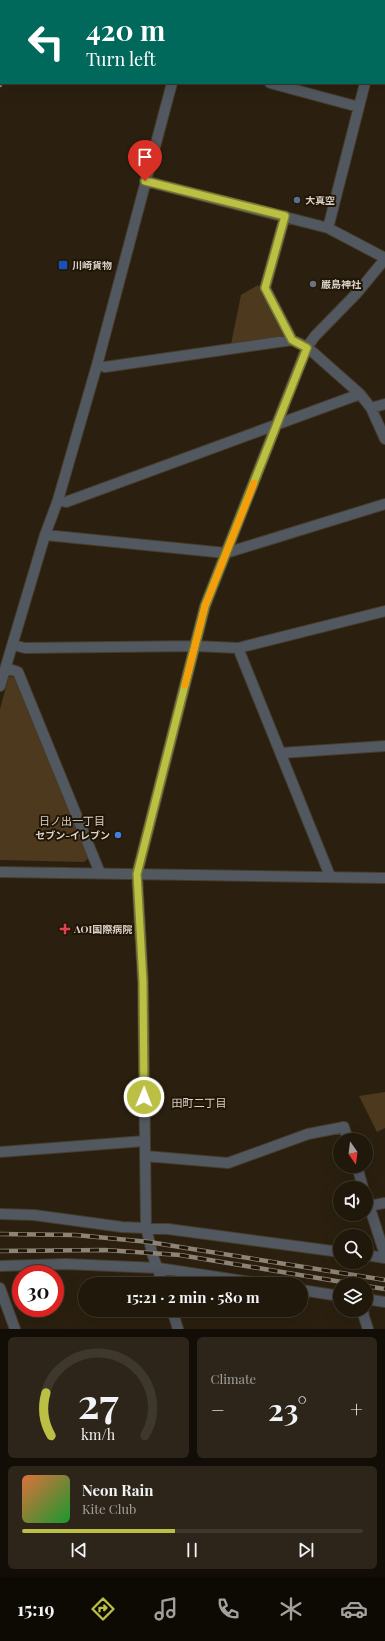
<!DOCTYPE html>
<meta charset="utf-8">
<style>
body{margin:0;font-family:"Playfair Display","Noto Sans JP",serif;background:#2d2519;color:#f1f3f6;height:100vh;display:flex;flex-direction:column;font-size:15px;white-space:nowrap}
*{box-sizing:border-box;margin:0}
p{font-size:13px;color:#a2a09d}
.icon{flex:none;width:22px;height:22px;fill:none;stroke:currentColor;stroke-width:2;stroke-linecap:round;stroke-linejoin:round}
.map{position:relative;height:1329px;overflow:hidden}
.side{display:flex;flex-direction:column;gap:8px;padding:8px;background:#120d06;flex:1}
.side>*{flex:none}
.hud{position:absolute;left:0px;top:0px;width:385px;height:84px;box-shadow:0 4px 16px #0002,0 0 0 1px #3d372c;background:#00695c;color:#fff;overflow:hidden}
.needle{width:26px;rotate:166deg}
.tools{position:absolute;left:333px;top:1133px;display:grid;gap:8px}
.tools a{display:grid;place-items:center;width:40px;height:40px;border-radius:50%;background:#20180b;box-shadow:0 4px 16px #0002,0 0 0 1px #3d372c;font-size:20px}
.speed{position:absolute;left:12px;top:1265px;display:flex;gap:8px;font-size:20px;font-weight:700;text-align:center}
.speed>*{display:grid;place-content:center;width:52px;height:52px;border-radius:50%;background:#20180b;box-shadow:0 4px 16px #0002,0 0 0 1px #3d372c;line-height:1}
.speed .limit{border:6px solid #d22;background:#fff;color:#111}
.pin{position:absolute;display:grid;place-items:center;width:34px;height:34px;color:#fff;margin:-41px -17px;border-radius:50% 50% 50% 0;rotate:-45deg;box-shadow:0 0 4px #0007}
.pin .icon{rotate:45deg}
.me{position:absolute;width:44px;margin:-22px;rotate:1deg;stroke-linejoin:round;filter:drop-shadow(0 0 3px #0008)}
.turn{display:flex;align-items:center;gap:14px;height:84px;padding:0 20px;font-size:18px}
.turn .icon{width:52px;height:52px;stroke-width:2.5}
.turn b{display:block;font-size:28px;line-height:34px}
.big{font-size:30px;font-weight:700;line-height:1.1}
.side .card{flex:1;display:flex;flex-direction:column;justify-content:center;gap:6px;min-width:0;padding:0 14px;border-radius:6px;background:#2d2519}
.side .dial{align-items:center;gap:0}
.dial svg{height:104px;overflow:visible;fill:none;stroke:#3d372c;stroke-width:7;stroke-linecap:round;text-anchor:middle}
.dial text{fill:#f1f3f6;stroke:none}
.song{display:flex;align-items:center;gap:12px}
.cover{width:48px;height:48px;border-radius:6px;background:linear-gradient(135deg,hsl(20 70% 55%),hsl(130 70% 35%))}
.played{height:4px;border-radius:2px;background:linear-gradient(90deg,#bbc045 45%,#3d372c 45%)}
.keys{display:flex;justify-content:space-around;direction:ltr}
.heat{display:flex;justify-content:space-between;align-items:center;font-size:22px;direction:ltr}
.side .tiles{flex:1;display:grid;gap:8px;grid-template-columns:1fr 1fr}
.card:last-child{grid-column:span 2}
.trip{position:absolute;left:78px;top:1277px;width:230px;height:40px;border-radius:20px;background:#20180b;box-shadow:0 4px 16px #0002,0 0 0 1px #3d372c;font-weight:700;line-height:40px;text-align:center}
.menu{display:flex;height:64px;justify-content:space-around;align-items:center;background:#0d0a04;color:#a2a09d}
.menu .icon{width:28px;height:28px}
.menu .selected{color:#bbc045}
.menu b{font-size:18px;color:#f1f3f6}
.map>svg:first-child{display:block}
.green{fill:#4d391d}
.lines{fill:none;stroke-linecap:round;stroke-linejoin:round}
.minor-casing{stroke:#473c2d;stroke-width:12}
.minor{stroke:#525860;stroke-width:10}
.rail-casing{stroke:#8d8376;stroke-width:4.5}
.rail{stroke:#211606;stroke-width:3;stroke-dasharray:9;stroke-linecap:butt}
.route-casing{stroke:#7a7d2d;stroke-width:10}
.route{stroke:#bbc045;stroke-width:7}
.slow{stroke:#f59e0b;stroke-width:7}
.service-dot{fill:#5c6f8a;stroke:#211606;stroke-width:1.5}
.transit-dot{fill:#1a4fb4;stroke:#211606;stroke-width:1.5}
.worship-dot{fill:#6b7280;stroke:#211606;stroke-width:1.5}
.shop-dot{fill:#3f7fe0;stroke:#211606;stroke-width:1.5}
.health-dot{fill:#e0444e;stroke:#211606;stroke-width:1.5}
.labels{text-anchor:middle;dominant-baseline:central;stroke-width:4;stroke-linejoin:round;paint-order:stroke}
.poi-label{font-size:10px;font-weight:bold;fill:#dad2c8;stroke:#211606;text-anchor:start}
.neighbourhood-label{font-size:11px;fill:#dad2c8;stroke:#211606}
</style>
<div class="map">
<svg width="385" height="1329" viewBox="0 0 385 1329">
<rect width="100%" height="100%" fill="#2b200f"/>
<path class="green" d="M258 285 284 333 283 337 231 344 241 295Z
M9 676 16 678 89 858 84 862 0 860V709Z
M385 1092V1128L377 1132 359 1096Z"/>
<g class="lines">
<defs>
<path id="minor" d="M195 1V0
M384 5 385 1
M270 83 359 107
M145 181 328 228 385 258
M285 216 265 288 292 340
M328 228 365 83
M97 365 105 367 292 340 307 347 360 394 371 408 385 439
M371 408 385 404
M58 500 66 502 360 394
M45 535 226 553 385 504
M13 645 25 648 195 646 238 648 385 611
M238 648 330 876
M6 668 18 672 100 873
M0 686 45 535 58 500 97 365 172 83
M281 753 385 746
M0 872 385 878
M0 1152 145 1141
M145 1156 228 1163 308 1134 344 1127 348 1140
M357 1166 363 1188
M366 1196 385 1255
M369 1206 385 1203
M0 1214 34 1215 122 1227 168 1229 340 1252
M366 1255 385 1258
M0 1266 66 1264 158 1268 264 1284
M163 1284 152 1253 146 1227 143 982 137 874 205 606 307 347 315 336 357 293 385 259
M0 1288 15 1329
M301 1290 340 1296
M366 1299 385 1302
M172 1310 178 1329
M363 1310 364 1317 368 1329"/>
</defs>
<use href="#minor" class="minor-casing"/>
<use href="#minor" class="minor"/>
<defs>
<path id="rail" d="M14 1V0
M25 1V0
M0 48 1 45
M0 85 1 82
M0 1234 76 1235 149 1242 385 1280
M0 1251 105 1250 180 1255 354 1284
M366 1286 385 1289"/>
</defs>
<use href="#rail" class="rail-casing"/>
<use href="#rail" class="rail"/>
</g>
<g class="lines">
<defs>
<path id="route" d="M144 1097 143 982 137 874 205 606 307 348 292 340 265 288 285 216 145 181"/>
</defs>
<use href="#route" class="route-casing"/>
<use href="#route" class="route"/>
<path class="slow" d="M185 685 205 606 254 483"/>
</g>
<circle class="service-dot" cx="297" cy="200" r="4"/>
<rect class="transit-dot" x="58" y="260" width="10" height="10" rx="2"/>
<circle class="worship-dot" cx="313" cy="284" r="4"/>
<circle class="shop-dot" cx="118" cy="835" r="4"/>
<path class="health-dot" d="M63 923h4v4h4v4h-4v4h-4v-4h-4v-4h4z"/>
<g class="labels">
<g class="poi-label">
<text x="305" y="200">大真空</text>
<text x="72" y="265">川崎貨物</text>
<text x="321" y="284">巌島神社</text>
<text x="110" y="835" text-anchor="end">セブン-イレブン</text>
<text x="74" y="929">AOI国際病院</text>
</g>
<g class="neighbourhood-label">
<text x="72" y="820">日ノ出一丁目</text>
<text x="199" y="1102">田町二丁目</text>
</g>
</g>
</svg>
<div class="tools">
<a><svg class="needle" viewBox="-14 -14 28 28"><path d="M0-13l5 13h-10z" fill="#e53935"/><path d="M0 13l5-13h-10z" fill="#a2a09d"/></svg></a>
<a><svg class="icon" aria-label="sound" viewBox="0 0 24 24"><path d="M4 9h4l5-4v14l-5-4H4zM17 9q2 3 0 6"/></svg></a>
<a><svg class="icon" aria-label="search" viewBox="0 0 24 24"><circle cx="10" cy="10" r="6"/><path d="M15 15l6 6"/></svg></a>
<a><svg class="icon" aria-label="layers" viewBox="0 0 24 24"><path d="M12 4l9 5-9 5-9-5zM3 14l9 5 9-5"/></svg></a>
</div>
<div class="speed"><div class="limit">30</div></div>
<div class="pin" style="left:145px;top:181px;background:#d93025"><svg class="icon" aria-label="arrive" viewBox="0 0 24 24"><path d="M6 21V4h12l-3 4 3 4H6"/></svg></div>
<svg class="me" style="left:144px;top:1097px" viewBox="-20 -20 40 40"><circle r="17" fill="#bbc045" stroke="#fff" stroke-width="3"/><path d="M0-11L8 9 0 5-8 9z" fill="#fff"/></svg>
<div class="trip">15:21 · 2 min · 580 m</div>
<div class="hud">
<div class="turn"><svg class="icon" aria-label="left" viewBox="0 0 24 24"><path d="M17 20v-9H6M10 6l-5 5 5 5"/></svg><div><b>420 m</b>Turn left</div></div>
</div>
</div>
<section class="side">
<div class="tiles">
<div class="card dial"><svg viewBox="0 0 100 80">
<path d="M14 69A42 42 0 1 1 86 69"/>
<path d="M14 69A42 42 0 0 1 10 36" stroke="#bbc045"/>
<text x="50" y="56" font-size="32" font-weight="700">27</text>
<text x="50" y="72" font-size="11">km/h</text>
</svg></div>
<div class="card"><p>Climate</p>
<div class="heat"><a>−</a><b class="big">23°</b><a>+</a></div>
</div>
<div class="card">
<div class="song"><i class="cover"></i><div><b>Neon Rain</b><p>Kite Club</p></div></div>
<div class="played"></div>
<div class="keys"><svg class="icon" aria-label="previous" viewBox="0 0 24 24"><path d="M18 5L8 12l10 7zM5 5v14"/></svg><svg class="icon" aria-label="pause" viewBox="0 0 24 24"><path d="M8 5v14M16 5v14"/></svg><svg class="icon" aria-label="next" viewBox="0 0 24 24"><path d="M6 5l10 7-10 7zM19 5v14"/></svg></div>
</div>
</div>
</section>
<nav class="menu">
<b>15:19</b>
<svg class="icon selected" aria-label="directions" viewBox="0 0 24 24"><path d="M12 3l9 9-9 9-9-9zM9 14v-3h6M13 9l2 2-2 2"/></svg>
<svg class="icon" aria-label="music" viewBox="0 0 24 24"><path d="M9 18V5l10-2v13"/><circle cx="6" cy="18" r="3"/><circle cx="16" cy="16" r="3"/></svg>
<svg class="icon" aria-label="phone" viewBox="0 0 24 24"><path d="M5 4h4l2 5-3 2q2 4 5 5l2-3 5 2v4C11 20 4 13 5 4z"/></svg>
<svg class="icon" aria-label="climate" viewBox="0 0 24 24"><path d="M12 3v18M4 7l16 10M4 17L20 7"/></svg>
<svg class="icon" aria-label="car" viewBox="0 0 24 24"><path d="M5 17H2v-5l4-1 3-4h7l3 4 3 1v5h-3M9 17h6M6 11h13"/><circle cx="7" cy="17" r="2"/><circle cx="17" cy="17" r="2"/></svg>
</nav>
